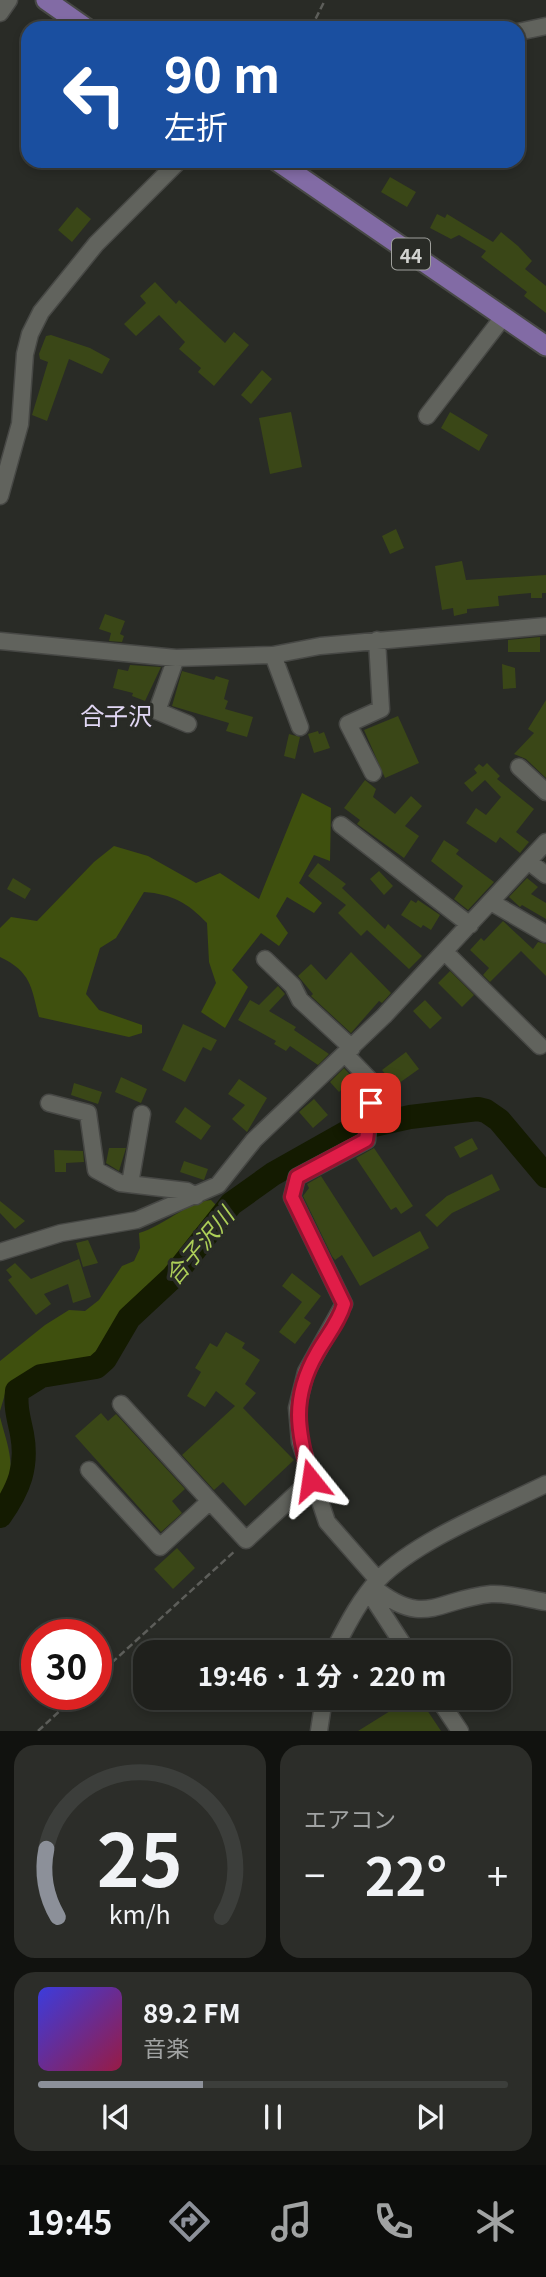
<!DOCTYPE html>
<html lang="ja">
<meta charset="utf-8">
<style>
body{margin:0;font-family:Georgia,"Noto Sans JP",serif;background:#2c2d29;color:#f1f3f6;height:100vh;display:flex;flex-direction:column;font-size:26px;white-space:nowrap}
*{box-sizing:border-box;margin:0}
p{font-size:23px;color:#a1a3a3}
.icon{flex:none;width:38px;height:38px;fill:none;stroke:currentColor;stroke-width:2;stroke-linecap:round;stroke-linejoin:round}
.map{position:relative;height:1731px;overflow:hidden}
.panel{display:flex;flex-direction:column;gap:14px;padding:14px;background:#11120f;flex:1}
.panel>*{flex:none}
.top-card{position:absolute;left:21px;top:21px;width:504px;height:147px;border-radius:21px;box-shadow:0 4px 10px #0003,0 0 0 2px #3c3e3b;background:#1a4fa0;color:#fff;overflow:hidden}
.speed{position:absolute;left:21px;top:1619px;display:flex;gap:14px;font-size:35px;font-weight:700;text-align:center}
.speed>*{display:grid;place-content:center;width:91px;height:91px;border-radius:50%;background:#1f201c;box-shadow:0 4px 10px #0003,0 0 0 2px #3c3e3b;line-height:1}
.speed .limit{border:10px solid #d22;background:#fff;color:#111}
.pin{position:absolute;display:grid;place-items:center;width:60px;height:60px;color:#fff;margin:-30px;border-radius:14px;box-shadow:0 4px 10px #0006}
.me{position:absolute;width:77px;margin:-38px;rotate:345deg;stroke-linejoin:round;filter:drop-shadow(0 0 5px #0008)}
.turn{display:flex;align-items:center;gap:24px;height:147px;padding:0 28px;font-size:32px}
.turn .icon{width:91px;height:91px;stroke-width:2.5}
.turn b{display:block;font-size:49px;line-height:60px}
.big{font-size:52px;font-weight:700;line-height:1.1}
.panel .tile{flex:1;display:flex;flex-direction:column;justify-content:center;gap:10px;min-width:0;padding:0 24px;border-radius:21px;background:#2c2d29}
.panel .dial{align-items:center;gap:0}
.dial svg{height:182px;overflow:visible;fill:none;stroke:#3c3e3b;stroke-width:7;stroke-linecap:round;text-anchor:middle}
.dial text{fill:#f1f3f6;stroke:none}
.song{display:flex;align-items:center;gap:21px}
.cover{width:84px;height:84px;border-radius:10px;background:linear-gradient(135deg,hsl(240 70% 55%),hsl(340 70% 35%))}
.played{height:7px;border-radius:4px;background:linear-gradient(90deg,#8c9099 35%,#3c3e3b 35%)}
.keys{display:flex;justify-content:space-around;direction:ltr}
.heat{display:flex;justify-content:space-between;align-items:center;font-size:38px;direction:ltr}
.panel .tiles{flex:1;display:grid;gap:14px;grid-template-columns:1fr 1fr}
.tile:last-child{grid-column:span 2}
.trip{position:absolute;left:133px;top:1640px;width:378px;height:70px;border-radius:21px;background:#1f201c;box-shadow:0 4px 10px #0003,0 0 0 2px #3c3e3b;font-weight:700;line-height:70px;text-align:center}
.menu{display:flex;height:112px;justify-content:space-around;align-items:center;background:#0c0d0b;color:#a1a3a3}
.menu .icon{width:49px;height:49px}
.menu .selected{color:#8c9099}
.menu b{font-size:32px;color:#f1f3f6}
.map>svg:first-child{display:block}
.green{fill:#3f500e}
.lines{fill:none;stroke-linecap:round;stroke-linejoin:round}
.river{stroke:#141b01;stroke-width:24}
.building{fill:#3a4717}
.minor-casing{stroke:#474845;stroke-width:19}
.major-casing{stroke:#474845;stroke-width:23}
.path{stroke:#5d5e5a;stroke-width:2.5;stroke-dasharray:7 3.5;stroke-linecap:butt}
.minor{stroke:#61635d;stroke-width:16}
.major{stroke:#826ba5;stroke-width:19}
.route-casing{stroke:#92132f;stroke-width:18}
.route{stroke:#e11d48;stroke-width:12}
.labels{text-anchor:middle;dominant-baseline:central;stroke-width:7;stroke-linejoin:round;paint-order:stroke}
.shield{fill:#292b26;stroke:#9fa09c;stroke-width:2}
.shield-label{font-size:19px;font-weight:bold;fill:#d1d2cf}
.water-label{font-size:23px;font-style:italic;fill:#adcf58;stroke:#292b26}
.quarter-label{font-size:24px;fill:#e1d7f4;stroke:#292b26}
</style>
<div class="map">
<svg width="546" height="1731" viewBox="0 0 546 1731">
<rect width="100%" height="100%" fill="#292b26"/>
<path class="green" d="M302 793 331 808 330 861 314 855 299 883 322 903 314 913 287 897 276 916 288 933 279 946 261 933 232 970 248 987 225 1028 201 1012 216 983 209 962 207 923C188 903 172 894 144 892L116 938 100 948 86 994 99 1010 142 1025V1033L129 1037 39 1017C31 986 31 972 0 957V928L11 917 37 921 94 862 114 846 148 856 196 883 220 873 259 899Z
M211 1200 217 1206 202 1230 120 1325 107 1353 86 1365H43L8 1384 0 1411V1361L45 1325 69 1310 85 1311 99 1300 122 1266 134 1261 140 1248 139 1233C164 1226 185 1203 211 1200Z
M0 1417C8 1448 19 1470 0 1499Z"/>
<g class="lines">
<path class="river" d="M0 1516C19 1489 28 1467 22 1434 19 1419 15 1407 17 1391L41 1376 96 1367 105 1359 129 1318 173 1277 231 1204 273 1174 351 1130 410 1117 478 1109 486 1111 499 1120 546 1176"/>
</g>
<path class="building" d="M390 177 416 192 407 207 381 192Z
M77 207 91 219 72 242 58 230Z
M437 214 445 218 447 214 493 242 501 232 518 246 532 261 525 269 546 286V313L524 296 527 292 481 257 486 251 459 235 451 239 430 228Z
M155 282 176 304 179 300 225 343 234 332 249 345 214 386 198 372 201 368 179 349 185 342 159 315 136 336 124 324 146 303 140 296Z
M51 335 90 348 110 359 102 374 69 359 47 421 32 415 48 362 40 359 39 354 46 336Z
M262 370 272 379 251 404 241 395Z
M291 412 302 467 270 474 259 418Z
M450 412 488 435 479 451 441 428Z
M396 529 404 548 390 554 382 536Z
M462 561 466 580 546 575V593H542V598H531V593L498 596 499 606 467 609V613L454 616 453 608 442 610 435 566Z
M105 614 125 621 120 634 124 636 122 642 109 641 111 633 99 629Z
M540 637V652H508V640Z
M502 664 515 668 516 688 503 689Z
M130 665 161 667 145 701 132 696 133 693 113 688 118 669 128 671Z
M182 671 214 680 216 676 229 680 224 699 228 701 225 709 253 717 247 737 226 731 229 723 172 706Z
M546 700V778L526 759 514 754 534 733 528 729Z
M398 716 419 763 385 778 364 730Z
M318 731 319 734 324 732 330 748 314 753 308 734Z
M289 734 300 737 295 759 284 756Z
M487 763 500 776 497 779 534 809 516 832 529 842 520 853 500 837 496 843 466 823 476 808 486 815 501 797 485 780 472 792 464 783 477 773 474 769 479 764 483 767Z
M365 780 376 789 373 797 395 814 411 796 422 806 405 826 419 836 404 858 357 824 360 820 344 808Z
M444 840 459 850 456 854 494 882 468 910 454 899 463 886 431 861Z
M318 863 346 884 342 888 385 929 388 924 422 956 409 969 367 930 361 936 338 913 346 905 308 876Z
M379 871 393 886 384 895 370 879Z
M13 878 31 889 25 899 7 889Z
M527 878 538 887 531 894 546 903V919L522 905 520 907 509 897Z
M411 900 416 903 418 900 440 915 431 930 423 925 421 928 401 915Z
M503 921 533 949 538 942 546 944V976L521 951 490 982 483 975 489 968 470 950 481 938 484 941Z
M351 952 391 993 382 1003 379 1001 351 1033 311 996 313 994 298 976 311 964 326 980Z
M450 971 474 995 462 1007 438 983Z
M278 986 285 994 269 1011 296 1027 294 1030 329 1054 318 1065 290 1046 286 1051 274 1044 276 1041 238 1020 250 1000 259 1005Z
M425 1000 442 1018 430 1029 413 1011Z
M183 1024 217 1040 211 1051 203 1047 185 1082 162 1070Z
M406 1052 419 1069 395 1086 382 1070Z
M344 1068 353 1078 339 1092 330 1082Z
M121 1077 147 1089 141 1103 115 1092Z
M239 1079 267 1098 247 1132 232 1119 245 1105 228 1094Z
M74 1083 102 1092 98 1104 71 1095Z
M314 1099 328 1115 313 1128 299 1112Z
M185 1107 211 1126 201 1140 175 1122Z
M472 1138 478 1149 460 1158 454 1147Z
M109 1148H126L119 1171 106 1163Z
M374 1148 413 1206 401 1214 396 1207 391 1210 356 1158Z
M54 1150 83 1151 84 1162 66 1163V1172H55Z
M184 1161 208 1169 204 1180 180 1172Z
M492 1174 500 1190 452 1213 437 1227 425 1215 447 1196Z
M321 1176 373 1257 420 1231 429 1248 360 1286 342 1255 335 1260 332 1256 303 1196 309 1188 307 1184Z
M0 1201 25 1221 15 1229 0 1213Z
M88 1240 98 1263 83 1267 76 1243Z
M79 1259 91 1297 73 1303 68 1284 44 1294 51 1304 36 1315 8 1280 12 1277 6 1270 15 1263 31 1279Z
M292 1273 321 1296 304 1318 311 1323 295 1344 279 1332 302 1302 282 1286Z
M226 1332 245 1343 242 1348 260 1360 245 1384 256 1393 243 1408 294 1460 245 1506 223 1482 214 1490 182 1455 235 1406 216 1391 205 1407 187 1396 201 1372 195 1368 210 1343 217 1347Z
M101 1413 108 1421 116 1414 185 1489 172 1501 182 1513 161 1532 75 1436Z
M177 1548 195 1568 173 1589 154 1569Z
M411 1698H419L441 1731H358Z"/>
<g class="lines">
<defs>
<path id="minor" d="M0 13 9 0
M518 32 546 26
M427 416 504 316
M0 496 20 424 25 354 30 334 41 312 96 244 179 161
M0 641 176 658 273 655 320 646 546 626
M273 655 300 727
M176 658 157 711 188 724
M519 767 546 792
M373 773 348 724 381 709 377 640
M341 825 470 925
M528 861 546 875
M491 902 546 934
M445 952 540 1046
M265 959 293 986 300 1000 352 1048
M345 1054 371 1081 367 1140 297 1177 292 1197 344 1304 306 1372 297 1408 300 1442 327 1522 378 1580
M49 1103 88 1113 96 1170 120 1183 187 1191 196 1196
M130 1184 142 1114
M0 1252 61 1233 137 1220 218 1185 254 1140 384 1016 546 842
M89 1470 160 1547 210 1501 121 1404
M210 1501 246 1540 311 1480
M373 1587C425 1629 437 1599 491 1594 509 1593 528 1599 546 1602
M369 1592 408 1652
M333 1652C346 1627 359 1600 379 1579 417 1540 496 1509 546 1484
M438 1698 460 1731
M319 1731 324 1698"/>
<path id="major" d="M46 0 86 28
M277 161 546 346"/>
</defs>
<use href="#minor" class="minor-casing"/>
<use href="#major" class="major-casing"/>
<path class="path" d="M311 28 325 0
M96 1677 236 1550
M38 1731 78 1694"/>
<use href="#minor" class="minor"/>
<use href="#major" class="major"/>
</g>
<g class="lines">
<defs>
<path id="route" d="M311 1480C297 1431 291 1398 317 1353 326 1337 339 1322 344 1304L292 1197 297 1177 366 1140 371 1103"/>
</defs>
<use href="#route" class="route-casing"/>
<use href="#route" class="route"/>
</g>
<g class="labels">
<rect class="shield" x="392" y="238.5" width="38" height="31" rx="5"/>
<g class="shield-label">
<text x="411" y="254">44</text>
</g>
<g class="water-label">
<text transform="translate(198 1245) rotate(-50)">合子沢川</text>
</g>
<g class="quarter-label">
<text x="116" y="714">合子沢</text>
</g>
</g>
</svg>
<div class="speed"><div class="limit">30</div></div>
<div class="pin" style="left:371px;top:1103px;background:#d93025"><svg class="icon" aria-label="arrive" viewBox="0 0 24 24"><path d="M6 21V4h12l-3 4 3 4H6"/></svg></div>
<svg class="me" style="left:311px;top:1480px" viewBox="-20 -20 40 40"><path d="M0-17L14 15 0 8-14 15z" fill="#e11d48" stroke="#fff" stroke-width="4"/></svg>
<div class="trip">19:46 · 1 分 · 220 m</div>
<div class="top-card">
<div class="turn"><svg class="icon" aria-label="left" viewBox="0 0 24 24"><path d="M17 20v-9H6M10 6l-5 5 5 5"/></svg><div><b>90 m</b>左折</div></div>
</div>
</div>
<section class="panel">
<div class="tiles">
<div class="tile dial"><svg viewBox="0 0 100 80">
<path d="M14 69A42 42 0 1 1 86 69"/>
<path d="M14 69A42 42 0 0 1 9 39" stroke="#8c9099"/>
<text x="50" y="56" font-size="32" font-weight="700">25</text>
<text x="50" y="72" font-size="11">km/h</text>
</svg></div>
<div class="tile"><p>エアコン</p>
<div class="heat"><a>−</a><b class="big">22°</b><a>+</a></div>
</div>
<div class="tile">
<div class="song"><i class="cover"></i><div><b>89.2 FM</b><p>音楽</p></div></div>
<div class="played"></div>
<div class="keys"><svg class="icon" aria-label="previous" viewBox="0 0 24 24"><path d="M18 5L8 12l10 7zM5 5v14"/></svg><svg class="icon" aria-label="pause" viewBox="0 0 24 24"><path d="M8 5v14M16 5v14"/></svg><svg class="icon" aria-label="next" viewBox="0 0 24 24"><path d="M6 5l10 7-10 7zM19 5v14"/></svg></div>
</div>
</div>
</section>
<nav class="menu">
<b>19:45</b>
<svg class="icon selected" aria-label="directions" viewBox="0 0 24 24"><path d="M12 3l9 9-9 9-9-9zM9 14v-3h6M13 9l2 2-2 2"/></svg>
<svg class="icon" aria-label="music" viewBox="0 0 24 24"><path d="M9 18V5l10-2v13"/><circle cx="6" cy="18" r="3"/><circle cx="16" cy="16" r="3"/></svg>
<svg class="icon" aria-label="phone" viewBox="0 0 24 24"><path d="M5 4h4l2 5-3 2q2 4 5 5l2-3 5 2v4C11 20 4 13 5 4z"/></svg>
<svg class="icon" aria-label="climate" viewBox="0 0 24 24"><path d="M12 3v18M4 7l16 10M4 17L20 7"/></svg>
</nav>
